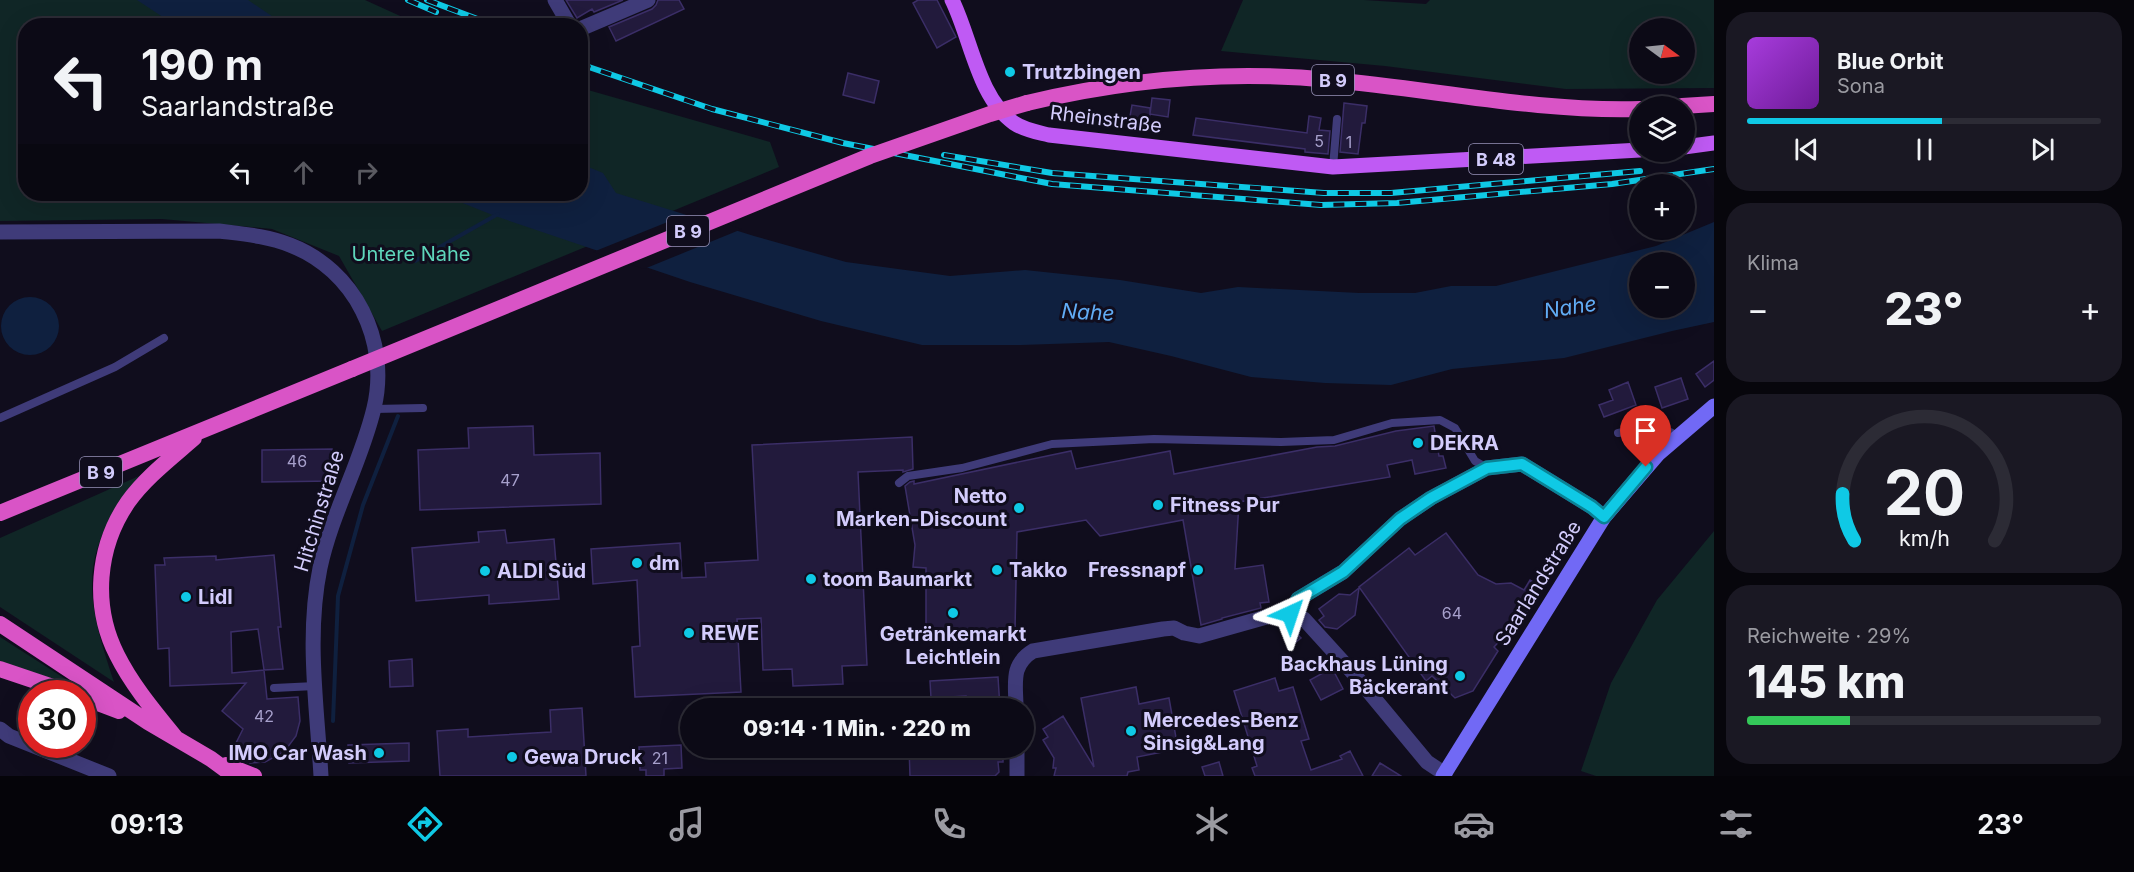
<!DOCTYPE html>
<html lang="de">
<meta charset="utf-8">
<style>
body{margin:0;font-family:Inter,sans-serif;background:#1a1823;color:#f1f3f6;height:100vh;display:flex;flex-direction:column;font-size:22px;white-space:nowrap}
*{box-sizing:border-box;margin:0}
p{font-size:20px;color:#9a9aa1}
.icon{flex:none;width:33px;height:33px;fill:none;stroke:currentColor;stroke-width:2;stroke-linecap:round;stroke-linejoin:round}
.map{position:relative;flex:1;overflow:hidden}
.drawer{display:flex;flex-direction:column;gap:12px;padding:12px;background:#07060c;width:420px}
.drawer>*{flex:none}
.banner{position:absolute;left:18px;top:18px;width:570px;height:183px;border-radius:24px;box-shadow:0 6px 24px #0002,0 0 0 2px #2c2b35;background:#0c0a16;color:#f1f3f6;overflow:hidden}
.needle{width:39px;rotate:105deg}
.buttons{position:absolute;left:1629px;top:18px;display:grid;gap:12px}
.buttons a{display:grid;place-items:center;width:66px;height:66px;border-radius:50%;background:#0c0a16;box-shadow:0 6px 24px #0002,0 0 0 2px #2c2b35;font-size:30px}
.speed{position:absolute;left:18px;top:680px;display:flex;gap:12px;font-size:30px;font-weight:700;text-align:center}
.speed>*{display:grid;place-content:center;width:78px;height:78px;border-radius:50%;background:#0c0a16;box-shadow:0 6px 24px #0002,0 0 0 2px #2c2b35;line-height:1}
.speed .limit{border:9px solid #d22;background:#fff;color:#111}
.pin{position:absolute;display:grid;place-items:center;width:51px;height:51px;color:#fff;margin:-62px -26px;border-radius:50% 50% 50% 0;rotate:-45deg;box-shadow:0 0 6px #0007}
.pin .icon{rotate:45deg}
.me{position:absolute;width:66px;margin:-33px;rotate:42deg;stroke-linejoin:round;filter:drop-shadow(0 0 4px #0008)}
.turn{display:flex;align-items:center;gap:21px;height:126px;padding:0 24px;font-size:27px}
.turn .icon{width:78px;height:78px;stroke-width:2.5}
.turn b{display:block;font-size:42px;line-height:51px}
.lanes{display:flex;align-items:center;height:57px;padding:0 24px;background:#0003;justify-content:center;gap:30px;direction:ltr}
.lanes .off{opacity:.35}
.big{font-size:45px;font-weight:800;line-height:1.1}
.drawer .tile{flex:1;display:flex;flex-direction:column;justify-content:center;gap:9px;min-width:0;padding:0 21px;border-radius:24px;background:#1a1823}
.drawer .dial{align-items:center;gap:0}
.dial svg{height:156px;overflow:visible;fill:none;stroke:#2c2b35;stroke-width:7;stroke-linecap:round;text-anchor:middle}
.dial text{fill:#f1f3f6;stroke:none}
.song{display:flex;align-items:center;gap:18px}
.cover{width:72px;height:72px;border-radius:9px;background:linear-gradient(135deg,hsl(280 70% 55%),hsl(280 70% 35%))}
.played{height:6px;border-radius:3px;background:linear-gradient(90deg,#0fc9e5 55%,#2c2b35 55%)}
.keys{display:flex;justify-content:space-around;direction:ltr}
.heat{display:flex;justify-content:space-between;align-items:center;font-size:33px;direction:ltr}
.charge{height:9px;border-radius:4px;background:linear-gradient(90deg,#34c759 29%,#2c2b35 0)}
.trip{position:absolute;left:680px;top:698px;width:354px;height:60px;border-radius:30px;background:#0c0a16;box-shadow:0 6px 24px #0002,0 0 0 2px #2c2b35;font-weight:800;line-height:60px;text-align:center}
.tab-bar{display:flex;height:96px;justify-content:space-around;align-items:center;background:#050409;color:#9a9aa1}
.tab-bar .icon{width:42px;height:42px}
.tab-bar .selected{color:#0fc9e5}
.tab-bar b{font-size:27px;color:#f1f3f6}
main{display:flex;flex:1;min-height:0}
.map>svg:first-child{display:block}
.green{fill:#102626;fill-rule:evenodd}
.water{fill:#0f203f;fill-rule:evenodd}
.pier{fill:#100d1d}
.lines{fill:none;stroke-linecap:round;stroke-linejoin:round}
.stream{stroke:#0f203f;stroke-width:4}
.building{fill:#221a3c;stroke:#3b2e67;stroke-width:1.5;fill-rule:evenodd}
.service{stroke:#3f3b79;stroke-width:8}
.minor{stroke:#3f3b79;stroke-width:15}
.tertiary{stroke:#3f3b79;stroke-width:15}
.secondary{stroke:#7169f5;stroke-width:15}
.primary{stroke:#bf5af4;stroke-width:15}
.trunk{stroke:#d954c6;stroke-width:16}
.rail-casing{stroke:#0fc9e5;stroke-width:6}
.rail{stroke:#100d1d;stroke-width:4;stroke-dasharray:11;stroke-linecap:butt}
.trunk-bridge{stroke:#d954c6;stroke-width:16}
.route-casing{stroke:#0a8395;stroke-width:15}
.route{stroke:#0fc9e5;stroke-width:10}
.poi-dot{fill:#0fc9e5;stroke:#100d1d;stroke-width:2}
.labels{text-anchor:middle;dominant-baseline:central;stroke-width:6;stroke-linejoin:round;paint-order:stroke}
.number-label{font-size:16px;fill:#a7a0cc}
.shield{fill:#100d1d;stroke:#9893b9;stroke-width:1.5}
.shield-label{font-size:18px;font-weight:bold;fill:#d3ccfc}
.poi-label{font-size:20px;font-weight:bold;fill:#d3ccfc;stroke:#100d1d;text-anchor:start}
.street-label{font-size:20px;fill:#d3ccfc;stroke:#100d1d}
.park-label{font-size:20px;fill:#5ed6bb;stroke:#100d1d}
.water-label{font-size:21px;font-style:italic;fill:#61acf5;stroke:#100d1d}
</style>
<main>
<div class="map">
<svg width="1714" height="776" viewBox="0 0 1714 776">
<rect width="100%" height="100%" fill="#100d1d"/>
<path class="green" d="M0 0H365L420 25 26 26V194H580L581 88 770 142 779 167 382 331 339 256 272 229 162 219 0 221Z
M1243 0H1364L1426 4 1430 0H1714V88L1566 89 1385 66 1221 51ZM1640 28H1684V74H1640Z
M139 476C78 554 84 592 114 682L0 607V538Z
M1714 531V776H1596L1581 771 1611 683 1657 600Z
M0 637 67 680 64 683 0 661Z"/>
<path class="water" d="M137 0H248L285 25H175Z
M581 164 603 173 616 193 754 236 846 262 950 276 1025 270 1120 280 1201 293 1238 287 1359 293H1415L1451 286H1496L1656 246 1714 222V322L1672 331 1564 358 1452 369 1391 385 1325 383 1251 377 1171 356 1109 342 1021 345H922L821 321 690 282 495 216 440 194H580ZM1640 262H1684V308H1640Z
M1 326a29 29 0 1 1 58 0a29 29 0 1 1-58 0Z"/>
<path class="pier" d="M690 213 742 229 644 269 593 252Z"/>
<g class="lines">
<path class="stream" d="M415 261 498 214
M333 721 338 596 363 505 398 416"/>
</g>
<path class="building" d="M566 0H623L594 12 592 9 577 18Z
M658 0H679L684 9 616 41 609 27 652 9 656 5Z
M918 0H937L956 37 937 48 913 3Z
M848 73 879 81 874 103 843 95Z
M1152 98 1170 100 1168 117 1150 114 1148 124 1129 122 1132 105 1150 108V114Z
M1344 103 1367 106 1365 123H1362L1358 154 1340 152Z
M1309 116 1321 118 1319 130 1330 131 1328 154 1305 152V149L1193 135 1196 118 1307 133Z
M1714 361V380L1705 387 1696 374Z
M1681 378 1688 399 1662 408 1655 387Z
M1628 382 1636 405 1604 417 1599 405 1613 400 1609 390Z
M533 426 534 455 600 453 601 504 420 510 418 450 469 448 468 428Z
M1434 426 1439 456H1443L1446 468 1415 474 1412 460 1387 465 1390 477 1239 502 1235 569 1263 565 1269 602 1260 603 1261 608 1222 618V619L1201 625 1183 520 1100 536 1086 520 1017 532 1015 630 926 629V568L913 567 915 545 905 486 910 482 914 481V484L1071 451 1076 469 1170 451 1174 474 1317 447 1335 446 1396 431Z
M912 437 913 469 903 472V470L858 472 867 665 842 666 843 684 793 686 792 669 763 670 761 618 737 619 741 692 635 697 632 647 640 646 637 580 593 584 591 549 680 543 682 578 706 577 705 563 758 560 752 445Z
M332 449 333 481 262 482V450Z
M505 530 507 543 554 539 559 599 489 604V595L416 601 412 548 479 542 478 532Z
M1446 533 1478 575 1496 584 1511 583 1524 590 1530 580 1543 588 1511 637 1506 634 1494 647 1498 651 1473 691 1455 698 1432 676 1426 681 1359 587 1409 548 1415 555Z
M274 555 281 627H278L283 669 264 670 267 699 298 697 300 721 296 736 284 752 265 762 250 763 231 753 243 729 222 711 246 683 170 686 169 648 158 649 155 565H165L164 558 216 556V560ZM258 629 264 670 232 673 231 632Z
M1359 588 1355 615 1337 629 1325 627 1319 620 1324 616 1319 609 1339 594 1350 595Z
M1297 627 1300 629 1298 635 1301 638 1292 645 1286 633Z
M412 659 413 686 390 687 389 661Z
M1332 668 1343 689 1321 700 1310 680Z
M998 677 1000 708H966V696L931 698 930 681Z
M1275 678 1279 691 1293 687 1309 739 1301 741 1311 770 1342 759 1340 756 1350 751 1363 776H1255L1252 768 1257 766 1234 691Z
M1136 687 1139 704 1169 698 1178 749 1137 757 1139 770 1128 772 1127 776H1054L1056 768H1053L1054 758 1043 740 1048 737 1043 729 1063 716 1094 767 1081 698Z
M582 708 586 776H440L437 731 468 729V737L551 732 550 710Z
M409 743V761L349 763 348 745Z
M681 745 682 768 664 769V776H646V770H640L639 747Z
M909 747H1003V762H998L999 772 995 776H910Z
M1219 762 1223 776H1205L1202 767Z
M1380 763 1401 776H1372Z"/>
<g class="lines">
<path class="service" d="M1333 167 1337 119
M374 409 423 408
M0 418 115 367 164 338
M1618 433C1637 430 1661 423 1677 436
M899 483 908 476 962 468 1052 444 1154 439 1281 442 1334 440 1392 423 1440 420 1455 428 1475 461 1487 468
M274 688 315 686"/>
<path class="minor" d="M555 0 570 26
M580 29 648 0
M1290 614 1298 599 1343 572 1400 519 1431 498 1487 468 1522 464 1592 507 1604 517
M1016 708C1016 684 1010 665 1033 651L1163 629 1174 628 1184 633 1199 636 1277 614H1290L1304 619 1354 674 1427 762 1445 774
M0 729 9 736 109 776
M1017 747V776"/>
<path class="tertiary" d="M0 232 219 231C243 234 268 236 290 245 355 270 390 341 374 408 361 463 332 512 320 568 306 636 317 707 321 776"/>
<path class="secondary" d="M1443 776 1604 517 1658 454 1714 406"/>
<path class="primary" d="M952 0C971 38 978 98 1014 123 1024 130 1037 132 1049 135L1333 167 1640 150
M1684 147 1714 143"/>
<path class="trunk" d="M1027 103C1127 79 1228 70 1331 80 1433 89 1536 112 1640 109
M1682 106 1714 104
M0 513 352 369
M0 624 148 722 211 759 234 776
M0 669 71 693
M82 697 119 711
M175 737C154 711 132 685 117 655 92 606 97 547 128 502 145 478 171 458 194 438
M226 765 254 776"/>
<defs>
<path id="rail" d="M408 0 436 12
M427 0 496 26
M580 64 712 109 843 143 1052 184 1321 205 1397 203 1612 184 1714 169
M944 155 1052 173 1324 193H1391L1640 171"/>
</defs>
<use href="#rail" class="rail-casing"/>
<use href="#rail" class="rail"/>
<path class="trunk-bridge" d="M352 369 870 156 990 114 1027 103"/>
</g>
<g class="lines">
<defs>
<path id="route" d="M1290 614 1298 599 1343 572 1400 519 1431 498 1487 468 1522 464 1592 507 1604 517 1646 467"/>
</defs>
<use href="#route" class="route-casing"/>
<use href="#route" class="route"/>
</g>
<g class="poi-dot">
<circle cx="1010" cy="72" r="6"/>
<circle cx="1418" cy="443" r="6"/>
<circle cx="1158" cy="505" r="6"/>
<circle cx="1019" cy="508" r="6"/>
<circle cx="637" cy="563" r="6"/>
<circle cx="997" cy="570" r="6"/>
<circle cx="1198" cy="570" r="6"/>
<circle cx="485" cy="571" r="6"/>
<circle cx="811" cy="579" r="6"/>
<circle cx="186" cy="597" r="6"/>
<circle cx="953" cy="613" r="6"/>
<circle cx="689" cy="633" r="6"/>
<circle cx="1460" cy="676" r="6"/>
<circle cx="1131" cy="731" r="6"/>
<circle cx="379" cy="753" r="6"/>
<circle cx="512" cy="757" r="6"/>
</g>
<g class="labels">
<g class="number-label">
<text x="1319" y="141">5</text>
<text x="1349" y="142">1</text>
<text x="297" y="461">46</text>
<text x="510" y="480">47</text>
<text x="1452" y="613">64</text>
<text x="264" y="716">42</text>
<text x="660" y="758">21</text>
</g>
<g class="shield">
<rect x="1312" y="65" width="42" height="30" rx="4.5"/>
<rect x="1469" y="144" width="54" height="30" rx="4.5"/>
<rect x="667" y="216" width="42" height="30" rx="4.5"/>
<rect x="80" y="457" width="42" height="30" rx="4.5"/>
</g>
<g class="shield-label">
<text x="1333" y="80">B 9</text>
<text x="1496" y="159">B 48</text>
<text x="688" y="231">B 9</text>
<text x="101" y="472">B 9</text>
</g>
<g class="poi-label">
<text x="1022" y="72">Trutzbingen</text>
<text x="1430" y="443">DEKRA</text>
<text x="1007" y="496" text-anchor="end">Netto<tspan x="1007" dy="23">Marken-Discount</tspan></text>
<text x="1170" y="505">Fitness Pur</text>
<text x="649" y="563">dm</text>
<text x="1009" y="570">Takko</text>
<text x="1186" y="570" text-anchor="end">Fressnapf</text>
<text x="497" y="571">ALDI Süd</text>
<text x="823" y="579">toom Baumarkt</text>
<text x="198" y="597">Lidl</text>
<text x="701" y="633">REWE</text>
<text x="953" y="634" text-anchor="middle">Getränkemarkt<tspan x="953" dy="23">Leichtlein</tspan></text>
<text x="1448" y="664" text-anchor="end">Backhaus Lüning<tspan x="1448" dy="23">Bäckerant</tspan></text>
<text x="1143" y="720">Mercedes-Benz<tspan x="1143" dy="23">Sinsig&amp;Lang</tspan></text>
<text x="367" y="753" text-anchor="end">IMO Car Wash</text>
<text x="524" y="757">Gewa Druck</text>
</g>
<g class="street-label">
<text transform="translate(1106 119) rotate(7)">Rheinstraße</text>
<text transform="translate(319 511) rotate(-73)">Hitchinstraße</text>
<text transform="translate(1538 583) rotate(-58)">Saarlandstraße</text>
</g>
<g class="park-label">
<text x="411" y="254">Untere Nahe</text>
</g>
<g class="water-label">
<text transform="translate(1570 307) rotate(-9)">Nahe</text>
<text transform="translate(1088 312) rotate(3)">Nahe</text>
</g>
</g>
</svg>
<div class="buttons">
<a><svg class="needle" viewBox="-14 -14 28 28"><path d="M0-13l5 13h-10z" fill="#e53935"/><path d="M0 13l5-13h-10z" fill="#9a9aa1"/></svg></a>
<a><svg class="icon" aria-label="layers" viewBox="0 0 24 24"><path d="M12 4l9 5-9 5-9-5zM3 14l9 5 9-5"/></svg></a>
<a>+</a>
<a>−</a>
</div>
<div class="speed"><div class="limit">30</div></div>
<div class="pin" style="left:1646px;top:467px;background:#d93025"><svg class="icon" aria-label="arrive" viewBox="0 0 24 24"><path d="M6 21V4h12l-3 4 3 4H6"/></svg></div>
<svg class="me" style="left:1290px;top:614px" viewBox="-20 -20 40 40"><path d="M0-17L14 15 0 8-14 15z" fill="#0fc9e5" stroke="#fff" stroke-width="4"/></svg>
<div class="trip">09:14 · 1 Min. · 220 m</div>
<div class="banner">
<div class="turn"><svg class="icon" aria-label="left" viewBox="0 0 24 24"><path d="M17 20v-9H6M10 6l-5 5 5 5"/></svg><div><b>190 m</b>Saarlandstraße</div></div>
<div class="lanes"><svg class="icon" aria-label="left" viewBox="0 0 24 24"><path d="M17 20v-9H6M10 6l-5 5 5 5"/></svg><svg class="icon off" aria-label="ahead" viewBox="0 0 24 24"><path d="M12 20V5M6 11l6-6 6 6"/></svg><svg class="icon off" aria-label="right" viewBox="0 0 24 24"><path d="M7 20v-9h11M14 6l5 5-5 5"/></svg></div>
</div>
</div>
<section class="drawer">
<div class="tile">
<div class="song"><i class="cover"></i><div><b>Blue Orbit</b><p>Sona</p></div></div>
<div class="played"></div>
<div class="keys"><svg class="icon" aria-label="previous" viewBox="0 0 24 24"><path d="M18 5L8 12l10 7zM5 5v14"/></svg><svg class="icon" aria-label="pause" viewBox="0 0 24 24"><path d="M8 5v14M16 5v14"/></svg><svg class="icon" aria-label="next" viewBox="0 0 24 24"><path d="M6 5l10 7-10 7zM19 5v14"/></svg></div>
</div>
<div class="tile"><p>Klima</p>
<div class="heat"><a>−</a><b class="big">23°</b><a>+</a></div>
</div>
<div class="tile dial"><svg viewBox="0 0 100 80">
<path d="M14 69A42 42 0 1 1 86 69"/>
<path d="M14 69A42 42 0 0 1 8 45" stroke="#0fc9e5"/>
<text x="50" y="56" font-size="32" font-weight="700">20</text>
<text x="50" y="72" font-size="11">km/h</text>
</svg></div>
<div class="tile"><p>Reichweite · 29%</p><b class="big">145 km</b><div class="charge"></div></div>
</section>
</main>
<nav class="tab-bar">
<b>09:13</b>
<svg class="icon selected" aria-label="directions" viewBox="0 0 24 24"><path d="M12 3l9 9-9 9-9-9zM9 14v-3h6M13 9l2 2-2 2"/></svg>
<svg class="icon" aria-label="music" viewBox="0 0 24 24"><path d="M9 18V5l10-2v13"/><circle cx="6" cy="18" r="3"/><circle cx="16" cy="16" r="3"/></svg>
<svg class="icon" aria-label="phone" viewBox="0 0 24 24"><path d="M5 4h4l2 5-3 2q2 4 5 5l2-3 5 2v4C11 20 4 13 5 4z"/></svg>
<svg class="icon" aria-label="climate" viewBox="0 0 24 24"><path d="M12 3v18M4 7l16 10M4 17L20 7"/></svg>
<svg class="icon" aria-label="car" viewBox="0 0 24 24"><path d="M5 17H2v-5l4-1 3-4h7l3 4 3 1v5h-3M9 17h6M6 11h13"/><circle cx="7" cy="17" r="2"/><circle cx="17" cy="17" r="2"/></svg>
<svg class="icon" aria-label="filters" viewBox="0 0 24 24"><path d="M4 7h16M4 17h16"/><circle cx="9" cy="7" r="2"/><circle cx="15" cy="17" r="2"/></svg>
<b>23°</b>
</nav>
